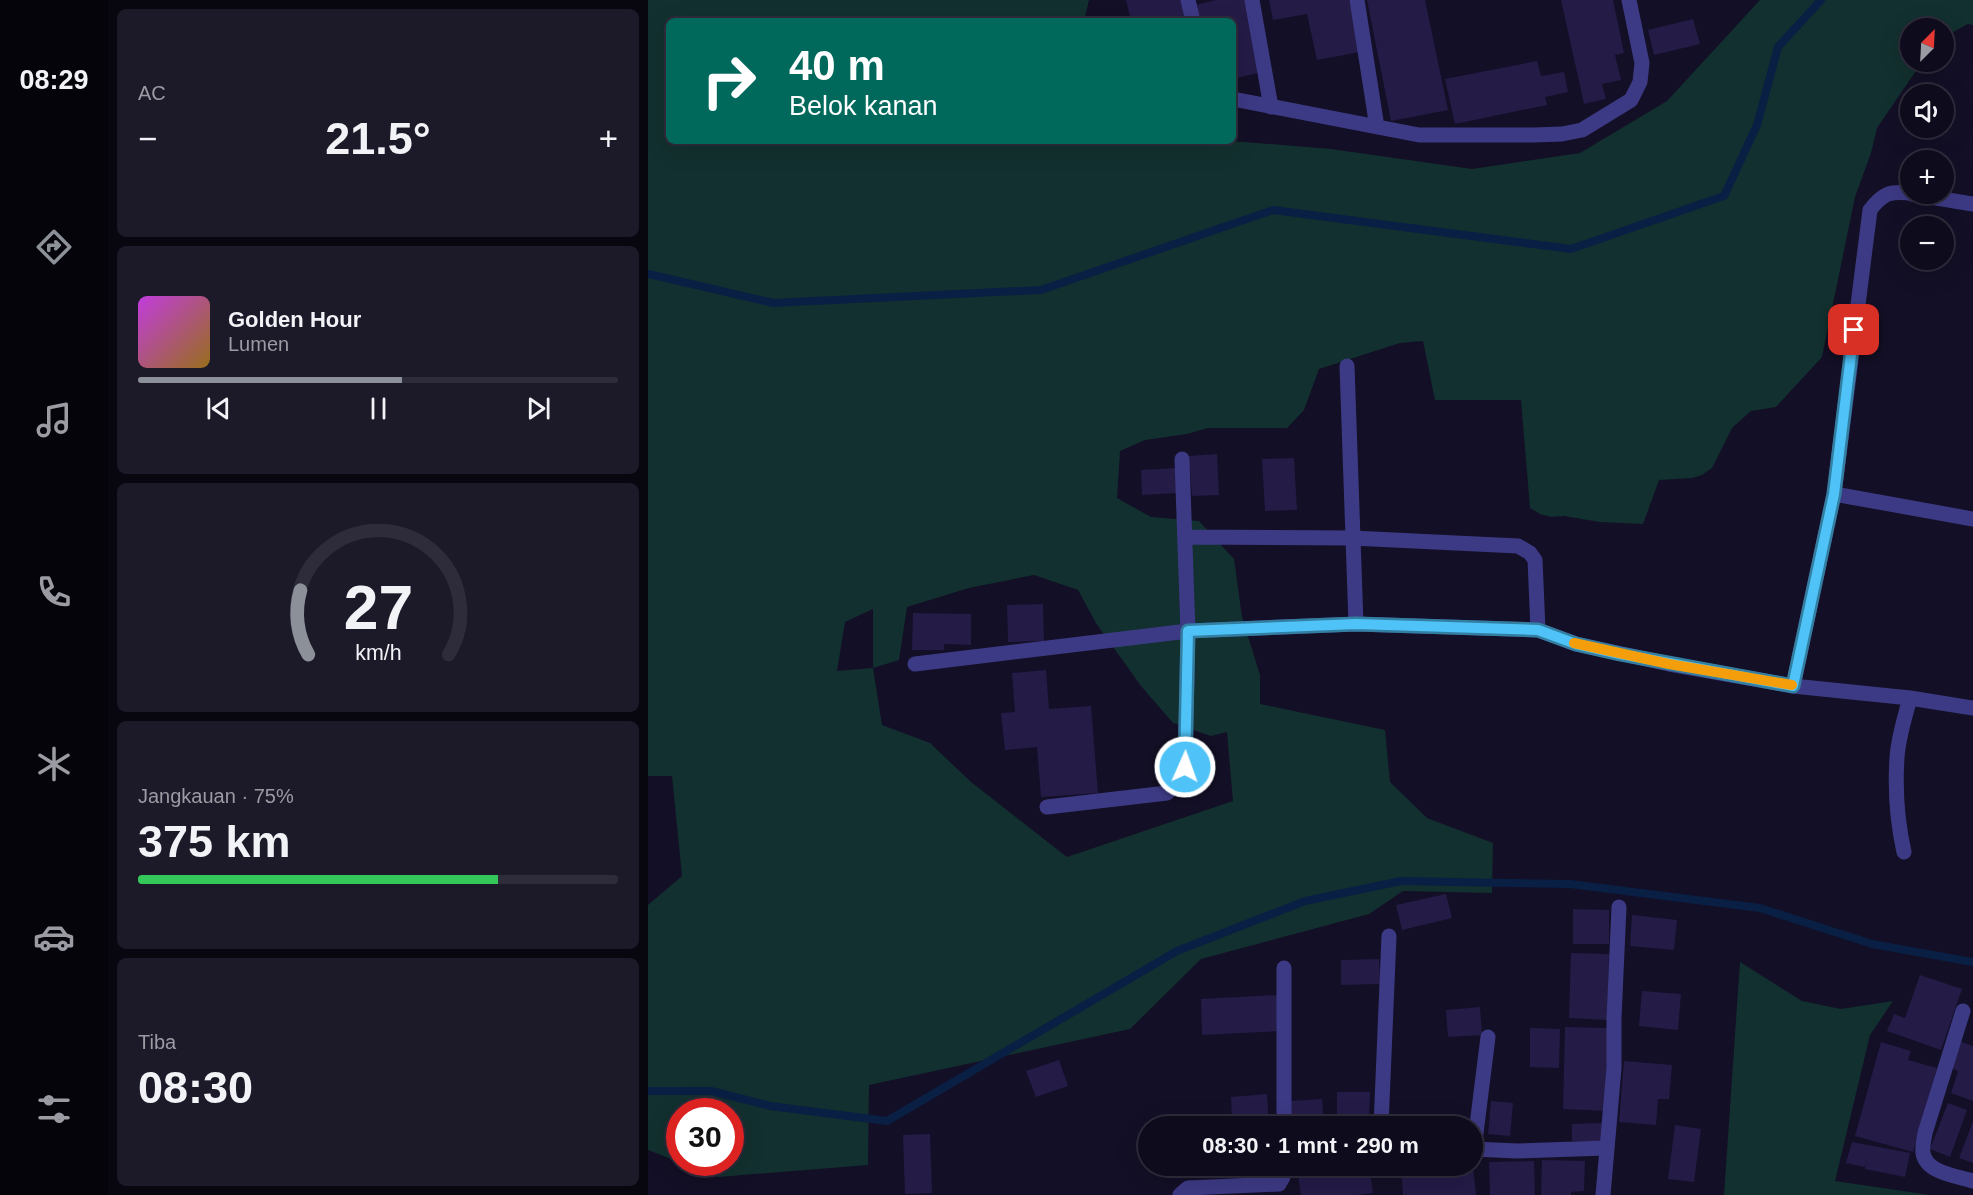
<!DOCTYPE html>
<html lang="id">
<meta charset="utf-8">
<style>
body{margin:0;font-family:Helvetica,sans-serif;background:#1c1929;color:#f1f3f6;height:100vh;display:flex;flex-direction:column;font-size:22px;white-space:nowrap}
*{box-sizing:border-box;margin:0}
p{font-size:20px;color:#9b9ba3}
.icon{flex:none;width:33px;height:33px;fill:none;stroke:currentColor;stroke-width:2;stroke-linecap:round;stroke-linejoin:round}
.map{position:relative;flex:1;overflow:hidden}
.panel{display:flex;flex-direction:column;gap:9px;padding:9px;background:#08060f;width:540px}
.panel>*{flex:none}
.hud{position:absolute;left:18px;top:18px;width:570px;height:126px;border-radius:9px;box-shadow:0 6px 24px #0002,0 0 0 2px #2e2b3b;background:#00695c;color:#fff;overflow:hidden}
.needle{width:39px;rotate:24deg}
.buttons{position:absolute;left:1252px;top:18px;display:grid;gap:12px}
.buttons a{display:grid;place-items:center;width:54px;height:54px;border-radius:50%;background:#0e0b1c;box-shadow:0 6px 24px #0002,0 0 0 2px #2e2b3b;font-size:30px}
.speed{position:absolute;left:18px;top:1098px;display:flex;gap:12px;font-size:30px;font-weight:700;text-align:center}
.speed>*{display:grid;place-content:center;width:78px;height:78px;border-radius:50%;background:#0e0b1c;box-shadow:0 6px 24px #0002,0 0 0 2px #2e2b3b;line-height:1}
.speed .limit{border:9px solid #d22;background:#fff;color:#111}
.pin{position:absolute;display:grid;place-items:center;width:51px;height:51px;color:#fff;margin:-26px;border-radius:12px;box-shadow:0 3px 9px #0006}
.me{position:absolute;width:66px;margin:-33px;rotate:2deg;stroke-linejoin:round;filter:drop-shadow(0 0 4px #0008)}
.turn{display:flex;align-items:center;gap:21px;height:126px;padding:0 24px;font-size:27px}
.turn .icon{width:78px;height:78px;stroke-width:2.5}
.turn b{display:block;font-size:42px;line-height:51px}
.big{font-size:45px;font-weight:800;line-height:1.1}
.panel .tile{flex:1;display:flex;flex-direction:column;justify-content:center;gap:9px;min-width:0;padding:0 21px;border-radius:9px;background:#1c1929}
.panel .dial{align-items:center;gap:0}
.dial svg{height:156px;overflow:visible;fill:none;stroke:#2e2b3b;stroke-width:7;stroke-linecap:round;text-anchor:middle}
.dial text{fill:#f1f3f6;stroke:none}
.song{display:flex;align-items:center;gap:18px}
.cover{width:72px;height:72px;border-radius:9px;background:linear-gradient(135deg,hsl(290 70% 55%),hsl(40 70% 35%))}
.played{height:6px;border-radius:3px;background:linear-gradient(90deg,#8c9099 55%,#2e2b3b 55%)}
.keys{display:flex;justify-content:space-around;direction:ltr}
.heat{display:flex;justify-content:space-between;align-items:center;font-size:33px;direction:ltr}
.charge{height:9px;border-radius:4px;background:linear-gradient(90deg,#34c759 75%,#2e2b3b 0)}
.trip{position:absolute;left:490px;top:1116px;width:345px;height:60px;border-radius:30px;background:#0e0b1c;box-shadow:0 6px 24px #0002,0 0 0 2px #2e2b3b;font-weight:800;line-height:60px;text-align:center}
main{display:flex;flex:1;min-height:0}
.tabs{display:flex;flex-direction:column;width:108px;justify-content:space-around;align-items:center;background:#06040b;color:#9b9ba3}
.tabs .icon{width:42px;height:42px}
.tabs .selected{color:#8c9099}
.tabs b{font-size:27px;color:#f1f3f6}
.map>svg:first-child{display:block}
.green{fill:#12302f;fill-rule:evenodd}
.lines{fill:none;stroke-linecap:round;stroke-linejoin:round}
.stream{stroke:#0a1f44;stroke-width:8}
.building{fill:#241b47}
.street{stroke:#3d3a85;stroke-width:15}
.route-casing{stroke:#337fa1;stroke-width:15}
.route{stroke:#4fc3f7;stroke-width:10}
.slow{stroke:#f59e0b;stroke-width:10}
</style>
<main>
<nav class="tabs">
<b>08:29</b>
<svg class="icon selected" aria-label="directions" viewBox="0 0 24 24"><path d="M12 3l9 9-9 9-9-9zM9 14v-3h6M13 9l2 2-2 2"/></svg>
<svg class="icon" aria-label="music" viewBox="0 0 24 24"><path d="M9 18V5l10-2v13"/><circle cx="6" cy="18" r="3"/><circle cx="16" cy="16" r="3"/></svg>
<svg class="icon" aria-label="phone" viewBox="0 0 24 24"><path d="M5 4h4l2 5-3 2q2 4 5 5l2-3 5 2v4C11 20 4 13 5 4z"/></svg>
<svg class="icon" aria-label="climate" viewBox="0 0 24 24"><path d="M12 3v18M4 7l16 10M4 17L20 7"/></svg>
<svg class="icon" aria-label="car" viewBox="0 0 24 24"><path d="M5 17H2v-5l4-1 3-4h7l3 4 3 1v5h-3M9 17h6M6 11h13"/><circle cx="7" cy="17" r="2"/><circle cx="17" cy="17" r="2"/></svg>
<svg class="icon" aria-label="filters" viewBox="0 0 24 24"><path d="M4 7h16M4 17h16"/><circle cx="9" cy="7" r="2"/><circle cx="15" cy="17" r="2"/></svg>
</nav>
<section class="panel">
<div class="tile"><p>AC</p>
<div class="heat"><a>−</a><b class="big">21.5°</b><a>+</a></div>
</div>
<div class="tile">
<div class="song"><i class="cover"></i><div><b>Golden Hour</b><p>Lumen</p></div></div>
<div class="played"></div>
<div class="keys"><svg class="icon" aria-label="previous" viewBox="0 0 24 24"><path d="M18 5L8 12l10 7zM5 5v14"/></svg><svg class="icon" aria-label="pause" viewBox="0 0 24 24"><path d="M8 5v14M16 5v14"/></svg><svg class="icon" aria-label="next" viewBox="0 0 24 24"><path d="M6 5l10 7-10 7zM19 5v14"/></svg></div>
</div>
<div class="tile dial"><svg viewBox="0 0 100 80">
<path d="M14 69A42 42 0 1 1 86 69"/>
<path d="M14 69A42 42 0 0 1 10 36" stroke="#8c9099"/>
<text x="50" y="56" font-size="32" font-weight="700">27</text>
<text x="50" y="72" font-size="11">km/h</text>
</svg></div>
<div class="tile"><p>Jangkauan · 75%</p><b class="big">375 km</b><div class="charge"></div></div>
<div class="tile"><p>Tiba</p><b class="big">08:30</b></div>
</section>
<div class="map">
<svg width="1325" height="1195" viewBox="0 0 1325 1195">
<rect width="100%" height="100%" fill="#130f26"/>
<path class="green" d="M0 0H441L436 21H21V141H583L683 149 824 169 932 153 1019 101 1112 0H1325V25L1320 24 1296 37V28H1263V62H1274L1229 128 1223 153 1207 197 1174 357 1128 407 1103 411 1084 428 1064 468 1054 475 1044 478 1011 480 995 524 952 522 916 516 903 517 892 514 882 508 873 400H787L775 341 752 343 671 369 656 410 639 428H560L539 434 497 440 472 451 469 498 503 517 551 521 586 559 594 617 612 675V704L737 730 742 782 779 818 845 843 844 893 755 891 721 914 553 959 482 1029 221 1085 220 1165 70 1177 33 1163 82 1162V1112H32L31 1162 0 1150V905L34 876 24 776H0ZM386 575 430 590 448 623 493 686 525 723 563 736 579 732 585 801 419 857 323 782 282 743 234 725 225 668 251 660 259 607 321 588ZM225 609V668L189 671 197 622Z
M1092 962 1154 1001 1193 1009 1245 1001 1222 1035 1187 1181 1282 1195H1076Z"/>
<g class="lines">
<path class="stream" d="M0 274 125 303 393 290 625 210 923 249 1076 196 1109 125 1130 47 1173 0
M0 1091H63L122 1106 239 1121 529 951 657 901 753 881 922 884 1112 908 1224 944 1325 962"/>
</g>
<path class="building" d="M478 0H537L542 21H483Z
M568 0H597L614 72 585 79V21H551L547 5Z
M621 0H701L712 52 669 60 659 14 625 20Z
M719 0H777L800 110 743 121Z
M913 0H965L976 53 967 55 973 80 954 84 958 99 936 104Z
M1045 19 1052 44 1006 55 1000 30Z
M889 61 893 76 916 72 920 92 897 97 899 105 807 124 797 79Z
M569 454 571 495 544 496 541 456Z
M646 458 649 510 617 511 614 459Z
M528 468 530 493 494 495 493 470Z
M395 604 396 641 360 642 359 605Z
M265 613 323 614V645L296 644V650H264Z
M398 670 401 709 443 706 450 793 393 797 389 747 357 750 353 713 367 712 364 673Z
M798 894 804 918 754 930 748 905Z
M925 909 961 910V944H925Z
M984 915 1029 920 1026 950 982 946Z
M923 953 961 954 959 1020 921 1018Z
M731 959 732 984 693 985V960Z
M1272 975 1314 989 1293 1050 1239 1031 1246 1014 1257 1018Z
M994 991 1033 994 1030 1030 991 1026Z
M630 995 632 1031 554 1035 553 999Z
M832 1007 834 1035 800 1037 798 1010Z
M917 1027 961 1028 958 1111 915 1109Z
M882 1028 912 1029 911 1068 882 1067Z
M1311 1041 1325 1046V1101L1303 1093 1310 1071 1302 1068Z
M1233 1042 1263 1051 1260 1060 1289 1068 1265 1152 1207 1136Z
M411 1060 420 1086 388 1097 378 1071Z
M976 1061 1024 1065 1021 1099H1010L1008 1125 971 1122Z
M689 1092H722L721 1123H689Z
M619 1094 621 1126H584L583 1097Z
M674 1099 676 1126H643L641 1101Z
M843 1101 865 1103 862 1136 840 1134Z
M1300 1103 1319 1110 1302 1157 1282 1149Z
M1325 1121V1163L1311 1158Z
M954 1123V1141H924V1124Z
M1027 1125 1053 1129 1046 1182 1020 1179Z
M282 1134 284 1193 257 1194 255 1135Z
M1204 1142 1262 1153 1257 1177 1217 1169 1220 1158 1217 1167 1198 1163Z
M894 1160 937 1161 936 1191 923 1192V1195H893Z
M886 1161 887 1195H842L841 1162Z
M674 1166H721L725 1193 709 1195H653L649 1169Z
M794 1166H825L828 1195H755L753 1169Z"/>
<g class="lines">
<path class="street" d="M540 0 545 21
M604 0 623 107
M709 0 729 127
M585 99 771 135H885L914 134 934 130 983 100 992 82 994 63 981 0
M1264 194 1325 204
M699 366 708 624
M1186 494 1325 519
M538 537 704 538 870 546 882 553 887 560 890 630
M267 664 540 631 708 624 890 630 928 644 1021 664 1145 686 1262 698 1325 708
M1145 686 1186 494 1222 210C1235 193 1242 191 1263 193
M399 807 519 793 532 781 537 767 540 631 534 459
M1256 852C1249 821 1247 789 1249 758 1250 738 1257 717 1262 698
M1315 1011 1277 1133C1276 1140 1274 1147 1275 1153 1278 1173 1309 1176 1325 1181
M636 1126V968
M733 1126 741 936
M825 1149 869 1151 958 1148
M826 1149 840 1037
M532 1195 540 1188 631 1184 635 1177V1166
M955 1195 966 1068V1018L971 907"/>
</g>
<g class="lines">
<defs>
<path id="route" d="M537 767 540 631 708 624 890 630 928 644 972 654 1145 686 1186 494 1206 330"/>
</defs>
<use href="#route" class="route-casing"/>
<use href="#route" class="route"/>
<path class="slow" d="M926 643 1021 664 1144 685"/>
</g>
</svg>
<div class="buttons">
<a><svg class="needle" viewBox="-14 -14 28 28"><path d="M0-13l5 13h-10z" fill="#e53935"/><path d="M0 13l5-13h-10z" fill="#9b9ba3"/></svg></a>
<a><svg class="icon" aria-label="sound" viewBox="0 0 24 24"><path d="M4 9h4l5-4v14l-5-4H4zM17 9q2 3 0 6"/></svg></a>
<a>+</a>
<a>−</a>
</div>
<div class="speed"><div class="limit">30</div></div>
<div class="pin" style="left:1206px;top:330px;background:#d93025"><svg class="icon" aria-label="arrive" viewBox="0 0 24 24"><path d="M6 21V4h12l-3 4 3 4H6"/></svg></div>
<svg class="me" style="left:537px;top:767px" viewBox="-20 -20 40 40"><circle r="17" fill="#4fc3f7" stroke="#fff" stroke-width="3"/><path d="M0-11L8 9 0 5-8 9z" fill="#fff"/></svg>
<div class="trip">08:30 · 1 mnt · 290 m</div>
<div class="hud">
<div class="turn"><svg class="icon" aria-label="right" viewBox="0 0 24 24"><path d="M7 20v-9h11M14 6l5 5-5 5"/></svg><div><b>40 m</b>Belok kanan</div></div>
</div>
</div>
</main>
